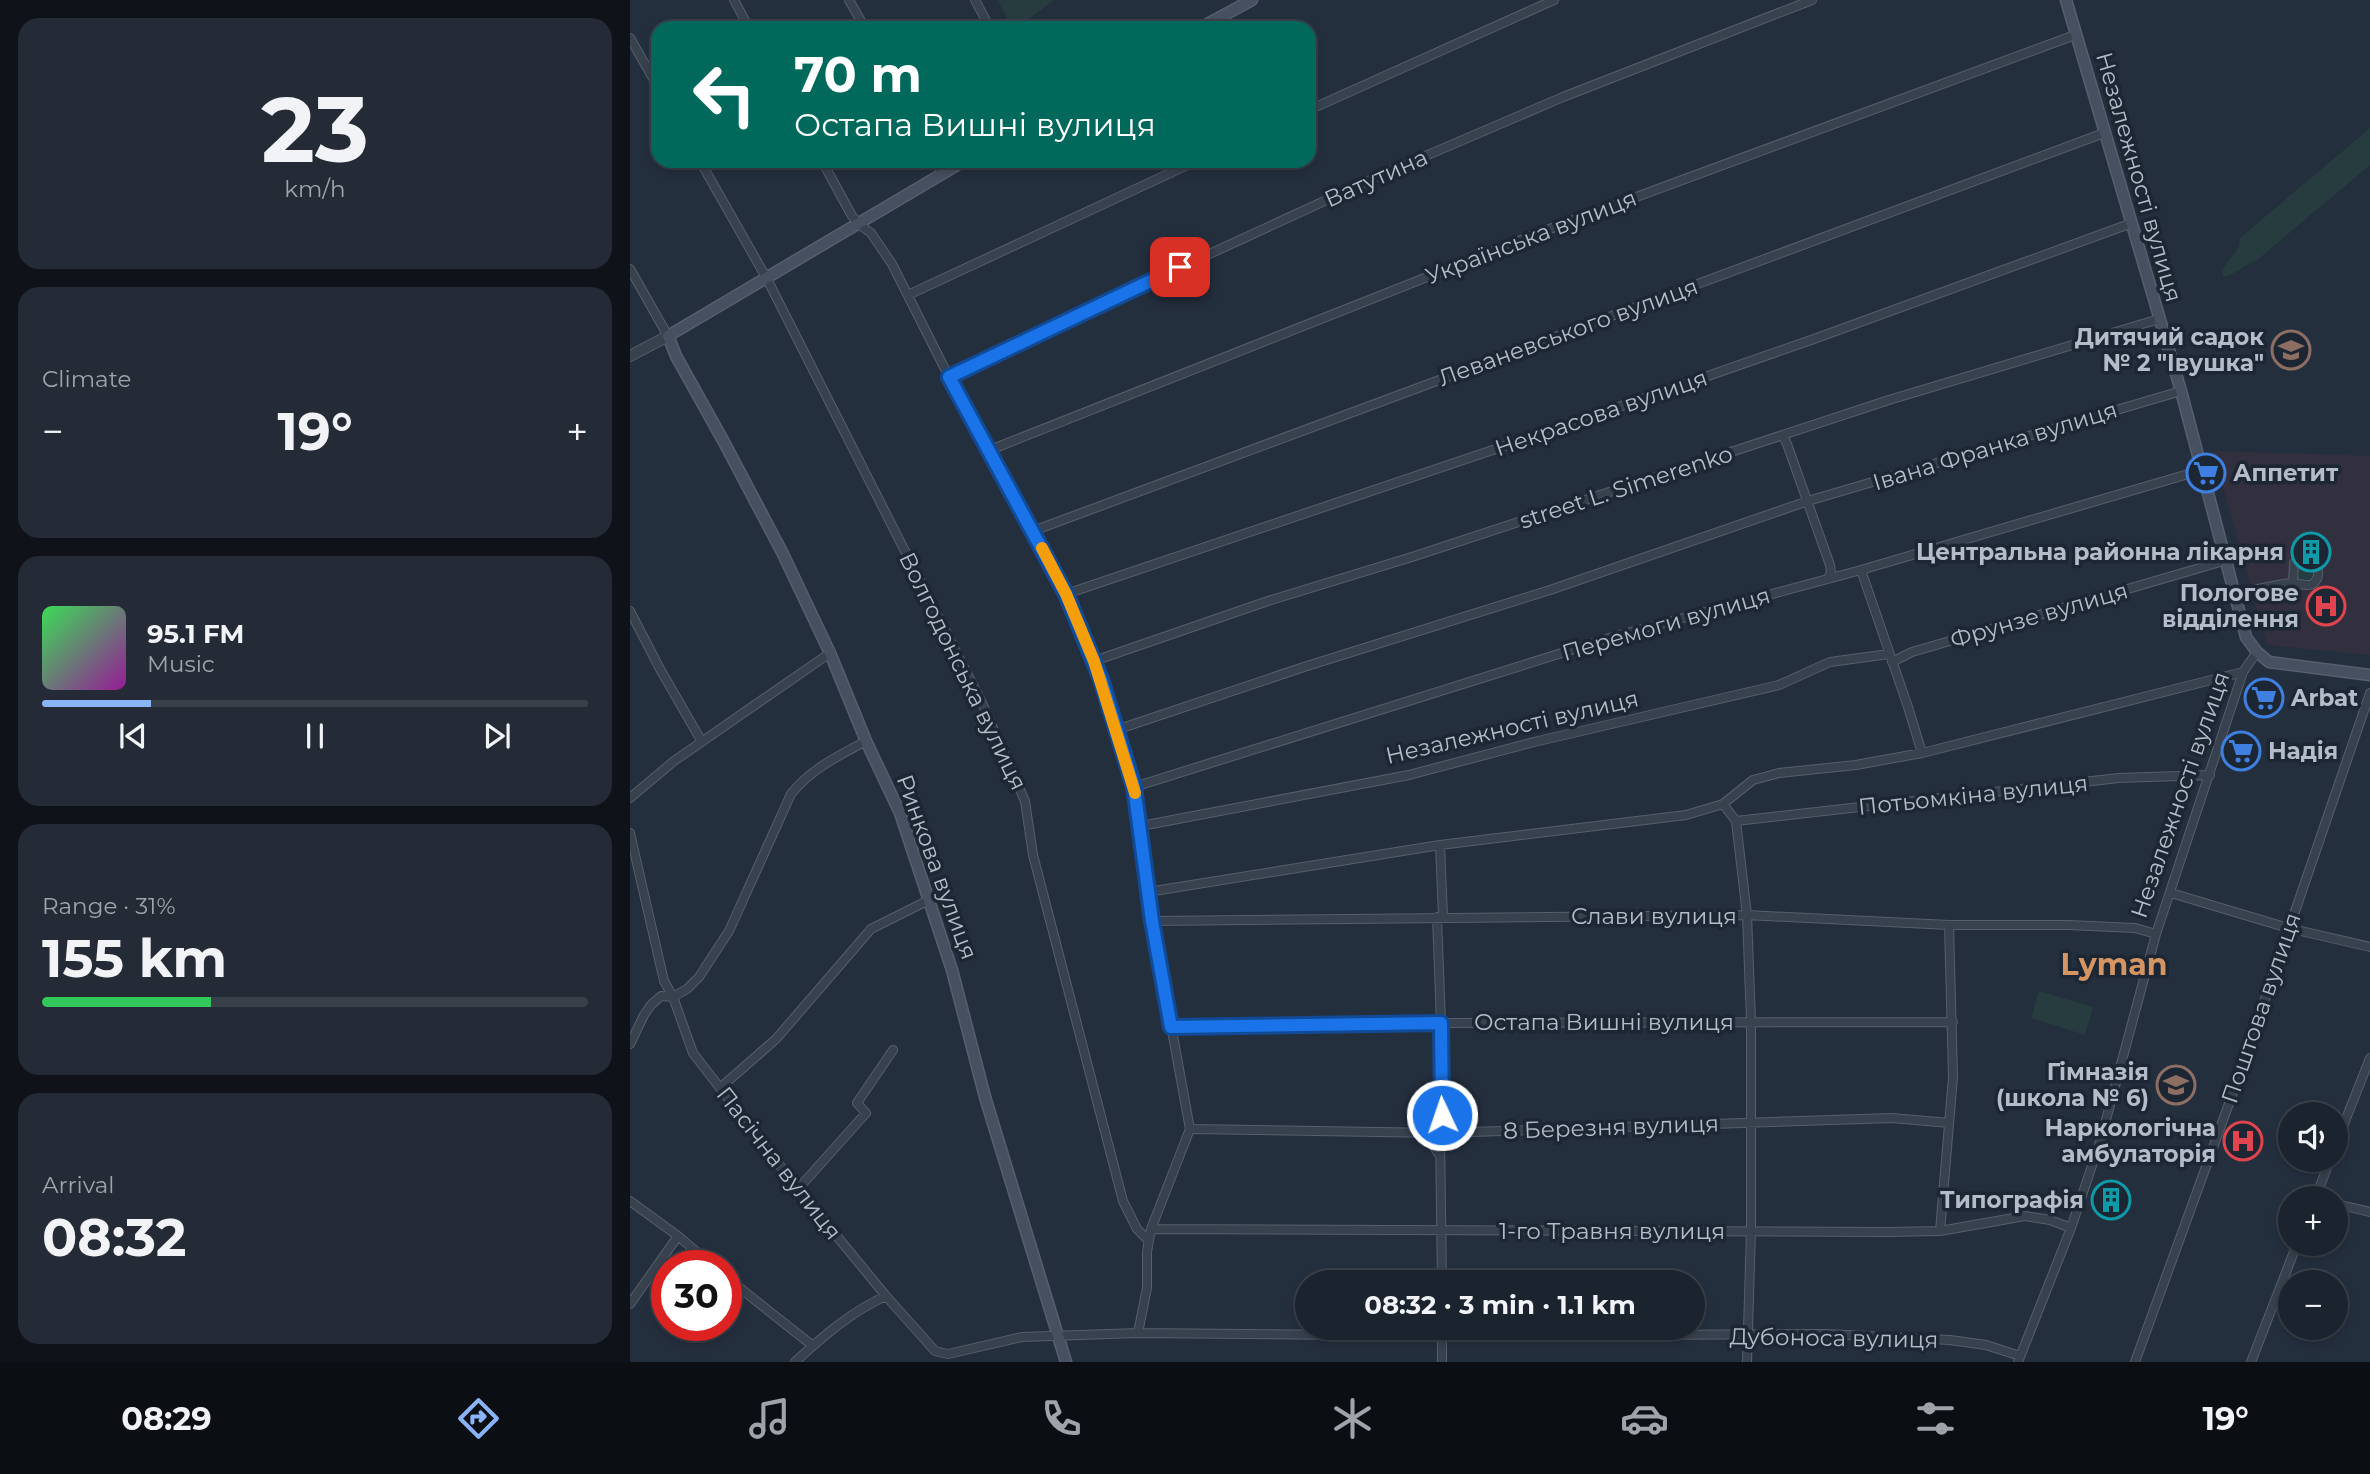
<!DOCTYPE html>
<meta charset="utf-8">
<style>
body{margin:0;font-family:Montserrat,sans-serif;background:#242b36;color:#f1f3f6;height:100vh;display:flex;flex-direction:column;font-size:26px;white-space:nowrap}
*{box-sizing:border-box;margin:0}
p{font-size:23px;color:#a0a4aa}
.icon{flex:none;width:38px;height:38px;fill:none;stroke:currentColor;stroke-width:2;stroke-linecap:round;stroke-linejoin:round}
.map{position:relative;flex:1;overflow:hidden}
.sheet{display:flex;flex-direction:column;gap:18px;padding:18px;background:#0f1319;width:630px}
.sheet>*{flex:none}
.banner{position:absolute;left:21px;top:21px;width:665px;height:147px;border-radius:21px;box-shadow:0 4px 10px #0003,0 0 0 2px #39404a;background:#00695c;color:#fff;overflow:hidden}
.fabs{position:absolute;left:1648px;top:1102px;display:grid;gap:14px}
.fabs a{display:grid;place-items:center;width:70px;height:70px;border-radius:50%;background:#1b232e;box-shadow:0 4px 10px #0003,0 0 0 2px #39404a;font-size:35px}
.speed{position:absolute;left:21px;top:1250px;display:flex;gap:14px;font-size:35px;font-weight:700;text-align:center}
.speed>*{display:grid;place-content:center;width:91px;height:91px;border-radius:50%;background:#1b232e;box-shadow:0 4px 10px #0003,0 0 0 2px #39404a;line-height:1}
.speed .limit{border:10px solid #d22;background:#fff;color:#111}
.pin{position:absolute;display:grid;place-items:center;width:60px;height:60px;color:#fff;margin:-30px;border-radius:14px;box-shadow:0 4px 10px #0006}
.me{position:absolute;width:77px;margin:-38px;rotate:357deg;stroke-linejoin:round;filter:drop-shadow(0 0 5px #0008)}
.turn{display:flex;align-items:center;gap:24px;height:147px;padding:0 28px;font-size:32px}
.turn .icon{width:91px;height:91px;stroke-width:2.5}
.turn b{display:block;font-size:49px;line-height:60px}
.big{font-size:52px;font-weight:700;line-height:1.1}
.sheet .card{flex:1;display:flex;flex-direction:column;justify-content:center;gap:10px;min-width:0;padding:0 24px;border-radius:21px;background:#242b36}
.sheet .dial{align-items:center;gap:0}
.dial b{font-size:91px;line-height:1}
.song{display:flex;align-items:center;gap:21px}
.cover{width:84px;height:84px;border-radius:10px;background:linear-gradient(135deg,hsl(130 70% 55%),hsl(300 70% 35%))}
.played{height:7px;border-radius:4px;background:linear-gradient(90deg,#8ab4f8 20%,#39404a 20%)}
.keys{display:flex;justify-content:space-around;direction:ltr}
.heat{display:flex;justify-content:space-between;align-items:center;font-size:38px;direction:ltr}
.charge{height:10px;border-radius:5px;background:linear-gradient(90deg,#34c759 31%,#39404a 0)}
.trip{position:absolute;left:665px;top:1270px;width:410px;height:70px;border-radius:35px;background:#1b232e;box-shadow:0 4px 10px #0003,0 0 0 2px #39404a;font-weight:700;line-height:70px;text-align:center}
.dock{display:flex;height:112px;justify-content:space-around;align-items:center;background:#0b0e12;color:#a0a4aa}
.dock .icon{width:49px;height:49px}
.dock .selected{color:#8ab4f8}
.dock b{font-size:32px;color:#f1f3f6}
main{display:flex;flex:1;min-height:0}
.map>svg:first-child{display:block}
.medical{fill:#32303f}
.green{fill:#263c3f}
.lines{fill:none;stroke-linecap:round;stroke-linejoin:round}
.minor-casing{stroke:#565f6c;stroke-width:10}
.tertiary-casing{stroke:#565f6c;stroke-width:12}
.secondary-casing{stroke:#565f6c;stroke-width:13}
.minor{stroke:#38414e;stroke-width:8}
.tertiary{stroke:#38414e;stroke-width:10}
.secondary{stroke:#465061;stroke-width:10}
.route-casing{stroke:#114b97;stroke-width:18}
.route{stroke:#1a73e8;stroke-width:12}
.slow{stroke:#f59e0b;stroke-width:12}
.labels{text-anchor:middle;dominant-baseline:central;stroke-width:7;stroke-linejoin:round;paint-order:stroke}
.street-label{font-size:23px;fill:#b4bcc9;stroke:#1d2633}
.poi-label{font-size:23px;font-weight:bold;fill:#b4bcc9;stroke:#1d2633;text-anchor:end}
.district-label{font-size:30px;font-weight:bold;fill:#d59563;stroke:#1d2633}
</style>
<main>
<section class="sheet">
<div class="card dial"><b>23</b><p>km/h</p></div>
<div class="card"><p>Climate</p>
<div class="heat"><a>−</a><b class="big">19°</b><a>+</a></div>
</div>
<div class="card">
<div class="song"><i class="cover"></i><div><b>95.1 FM</b><p>Music</p></div></div>
<div class="played"></div>
<div class="keys"><svg class="icon" aria-label="previous" viewBox="0 0 24 24"><path d="M18 5L8 12l10 7zM5 5v14"/></svg><svg class="icon" aria-label="pause" viewBox="0 0 24 24"><path d="M8 5v14M16 5v14"/></svg><svg class="icon" aria-label="next" viewBox="0 0 24 24"><path d="M6 5l10 7-10 7zM19 5v14"/></svg></div>
</div>
<div class="card"><p>Range · 31%</p><b class="big">155 km</b><div class="charge"></div></div>
<div class="card"><p>Arrival</p><b class="big">08:32</b></div>
</section>
<div class="map">
<svg width="1740" height="1362" viewBox="0 0 1740 1362">
<rect width="100%" height="100%" fill="#242f3e"/>
<path class="medical" d="M1583 451 1740 456V655L1637 645Z"/>
<path class="green" d="M367 0H424L387 28H383Z
M1740 128V165L1627 260C1614 265 1607 274 1593 277L1592 270 1609 247 1610 238Z
M1667 574a8 8 0 1 1 16 0a8 8 0 1 1-16 0Z
M1409 991 1463 1007 1455 1035 1401 1018Z"/>
<g class="lines">
<defs>
<path id="minor" d="M104 0 119 28
M219 0 235 28
M345 0 360 28
M0 38 28 87
M679 110 924 0
M70 161 137 279 352 703 395 801 403 855 493 1201 507 1229 518 1240V1243
M192 161 222 216 230 225 241 233 262 264 319 377 360 450 436 594 471 679 504 787 522 921 560 1129 521 1229 517 1252V1288L508 1333
M308 161 311 174
M0 269 38 336
M278 295 566 161
M319 377 525 279 751 175 933 97 1182 0
M1153 436 1157 444 1200 565 1201 573 1198 578
M360 450 906 234 1445 35
M403 531 1474 133
M1231 570 1278 707 1292 753
M1605 593C1624 591 1642 585 1661 583 1667 583 1677 587 1683 584 1685 582 1688 578 1688 575 1689 560 1674 558 1664 563L1663 583
M436 594 937 425 1184 339 1502 223
M0 611 30 669 72 742
M464 661 638 601 785 556 1259 400 1529 319
M1262 662 1282 652 1597 560
M486 730 677 666 920 590 1178 501 1551 391
M504 787 986 636 1231 570 1572 470
M0 798 44 761 200 653
M1093 804 1106 821 1117 915 1121 1021V1231L1117 1362
M1106 821 1489 778 1580 775
M511 826 779 775 904 742 1149 685 1200 662 1259 654
M0 833 34 981 43 997 63 1053 168 1189 256 1296 305 1351 318 1354 392 1337 508 1333 812 1336 1196 1334 1320 1340 1356 1345 1390 1356
M810 845 813 916
M518 892 810 845 1056 815 1093 804 1123 780 1149 773 1226 765 1292 753 1613 672
M1541 893 1658 928 1740 947
M807 917 811 1023 810 1133 812 1283
M522 921 1117 915 1319 925H1438L1505 928 1526 934
M542 1027 811 1023 1323 1022
M0 1044 14 1015 21 1005 31 996 43 997 57 989 69 977 99 931 161 794C181 769 208 756 236 741
M90 1088 146 1039 241 929 299 900
M560 1129 810 1133 1262 1118 1319 1123
M788 1134 801 1142 808 1153
M1706 1144 1740 1058
M168 1189 236 1113 227 1103 263 1050
M1685 1199 1700 1160
M0 1201 48 1236 82 1265
M1706 1204 1740 1212
M521 1229 1258 1232 1310 1231 1395 1216 1420 1220 1441 1228
M1310 1231 1323 1077 1319 925
M96 1277 183 1346
M0 1304 48 1236
M165 1362C192 1337 222 1311 256 1296
M812 1362V1328
M1388 1362 1441 1228 1470 1142 1526 934 1613 672 1627 652
M1505 1362 1601 1098 1740 693
M1621 1362 1667 1244"/>
<path id="tertiary" d="M0 356 38 336"/>
<path id="secondary" d="M1436 0 1551 391 1616 637 1627 652 1639 662 1740 675
M570 28 622 0
M334 161 38 336 46 356 95 444 152 552 200 653 236 741 270 813 322 970 355 1097 436 1362"/>
</defs>
<use href="#minor" class="minor-casing"/>
<use href="#tertiary" class="tertiary-casing"/>
<use href="#secondary" class="secondary-casing"/>
<use href="#minor" class="minor"/>
<use href="#tertiary" class="tertiary"/>
<use href="#secondary" class="secondary"/>
</g>
<g class="lines">
<defs>
<path id="route" d="M550 267 319 377 436 594 471 679 504 787 522 921 541 1027 811 1023 812 1115"/>
</defs>
<use href="#route" class="route-casing"/>
<use href="#route" class="route"/>
<path class="slow" d="M412 548 436 594 464 661 505 793"/>
</g>
<defs>
<symbol id="school-ring" viewBox="-11 -11 22 22"><circle r="9.5" fill="#1d2633" stroke="#8d6e63" stroke-width="1.5"/><path d="M0-5L7-2L0 1L-7-2ZM-4 1L0 2.5L4 1V4Q0 6-4 4Z" fill="#8d6e63"/></symbol>
<symbol id="supermarket-ring" viewBox="-11 -11 22 22"><circle r="9.5" fill="#1d2633" stroke="#3f7fe0" stroke-width="1.5"/><path d="M-6-5.5h2.5l.6 2H6L4.5 2H-2.5L-4.4-4H-6ZM-1.5 3.2a1.3 1.3 0 1 0 .1 0ZM3 3.2a1.3 1.3 0 1 0 .1 0Z" fill="#3f7fe0"/></symbol>
<symbol id="building-ring" viewBox="-11 -11 22 22"><circle r="9.5" fill="#1d2633" stroke="#0f9aa8" stroke-width="1.5"/><path d="M-4-6H4V6H1V3H-1V6H-4ZM-2.5-4.3h1.7v1.8h-1.7ZM.8-4.3h1.7v1.8H.8ZM-2.5-1h1.7V.8h-1.7ZM.8-1h1.7V.8H.8Z" fill="#0f9aa8"/></symbol>
<symbol id="hospital-ring" viewBox="-11 -11 22 22"><circle r="9.5" fill="#1d2633" stroke="#e0444e" stroke-width="1.5"/><path d="M-5-5h3v3.5h4V-5h3V5h-3V1.5h-4V5h-3Z" fill="#e0444e"/></symbol>
</defs>
<g fill-rule="evenodd">
<use href="#school-ring" x="1639" y="328" width="44" height="44"/>
<use href="#supermarket-ring" x="1554" y="451" width="44" height="44"/>
<use href="#building-ring" x="1659" y="530" width="44" height="44"/>
<use href="#hospital-ring" x="1674" y="584" width="44" height="44"/>
<use href="#supermarket-ring" x="1612" y="676" width="44" height="44"/>
<use href="#supermarket-ring" x="1589" y="729" width="44" height="44"/>
<use href="#school-ring" x="1524" y="1063" width="44" height="44"/>
<use href="#hospital-ring" x="1591" y="1119" width="44" height="44"/>
<use href="#building-ring" x="1459" y="1178" width="44" height="44"/>
</g>
<g class="labels">
<g class="street-label">
<text transform="translate(1509 177) rotate(74)">Незалежності вулиця</text>
<text transform="translate(746 178) rotate(-24)">Ватутина</text>
<text transform="translate(901 237) rotate(-21)">Українська вулиця</text>
<text transform="translate(938 332) rotate(-20)">Леваневського вулиця</text>
<text transform="translate(971 413) rotate(-19)">Некрасова вулиця</text>
<text transform="translate(1365 446) rotate(-17)">Івана Франка вулиця</text>
<text transform="translate(996 487) rotate(-18)">street L. Simerenko</text>
<text transform="translate(1409 615) rotate(-16)">Фрунзе вулиця</text>
<text transform="translate(1036 624) rotate(-16)">Перемоги вулиця</text>
<text transform="translate(333 671) rotate(64)">Волгодонська вулиця</text>
<text transform="translate(882 727) rotate(-13)">Незалежності вулиця</text>
<text transform="translate(1343 795) rotate(-6)">Потьомкіна вулиця</text>
<text transform="translate(1550 795) rotate(-71)">Незалежності вулиця</text>
<text transform="translate(307 867) rotate(70)">Ринкова вулиця</text>
<text x="1024" y="916">Слави вулиця</text>
<text transform="translate(1631 1008) rotate(-71)">Поштова вулиця</text>
<text x="974" y="1022">Остапа Вишні вулиця</text>
<text transform="translate(981 1127) rotate(-2)">8 Березня вулиця</text>
<text transform="translate(149 1163) rotate(52)">Пасічна вулиця</text>
<text x="982" y="1231">1-го Травня вулиця</text>
<text transform="translate(1204 1338) rotate(1)">Дубоноса вулиця</text>
</g>
<g class="poi-label">
<text x="1634" y="337">Дитячий садок<tspan x="1634" dy="26">№ 2 "Івушка"</tspan></text>
<text x="1603" y="473" text-anchor="start">Аппетит</text>
<text x="1654" y="552">Центральна районна лікарня</text>
<text x="1669" y="593">Пологове<tspan x="1669" dy="26">відділення</tspan></text>
<text x="1661" y="698" text-anchor="start">Arbat</text>
<text x="1638" y="751" text-anchor="start">Надiя</text>
<text x="1519" y="1072">Гімназія<tspan x="1519" dy="26">(школа № 6)</tspan></text>
<text x="1586" y="1128">Наркологічна<tspan x="1586" dy="26">амбулаторія</tspan></text>
<text x="1454" y="1200">Типографія</text>
</g>
<g class="district-label">
<text x="1484" y="964">Lyman</text>
</g>
</g>
</svg>
<div class="fabs">
<a><svg class="icon" aria-label="sound" viewBox="0 0 24 24"><path d="M4 9h4l5-4v14l-5-4H4zM17 9q2 3 0 6"/></svg></a>
<a>+</a>
<a>−</a>
</div>
<div class="speed"><div class="limit">30</div></div>
<div class="pin" style="left:550px;top:267px;background:#d93025"><svg class="icon" aria-label="arrive" viewBox="0 0 24 24"><path d="M6 21V4h12l-3 4 3 4H6"/></svg></div>
<svg class="me" style="left:812px;top:1115px" viewBox="-20 -20 40 40"><circle r="17" fill="#1a73e8" stroke="#fff" stroke-width="3"/><path d="M0-11L8 9 0 5-8 9z" fill="#fff"/></svg>
<div class="trip">08:32 · 3 min · 1.1 km</div>
<div class="banner">
<div class="turn"><svg class="icon" aria-label="left" viewBox="0 0 24 24"><path d="M17 20v-9H6M10 6l-5 5 5 5"/></svg><div><b>70 m</b>Остапа Вишні вулиця</div></div>
</div>
</div>
</main>
<nav class="dock">
<b>08:29</b>
<svg class="icon selected" aria-label="directions" viewBox="0 0 24 24"><path d="M12 3l9 9-9 9-9-9zM9 14v-3h6M13 9l2 2-2 2"/></svg>
<svg class="icon" aria-label="music" viewBox="0 0 24 24"><path d="M9 18V5l10-2v13"/><circle cx="6" cy="18" r="3"/><circle cx="16" cy="16" r="3"/></svg>
<svg class="icon" aria-label="phone" viewBox="0 0 24 24"><path d="M5 4h4l2 5-3 2q2 4 5 5l2-3 5 2v4C11 20 4 13 5 4z"/></svg>
<svg class="icon" aria-label="climate" viewBox="0 0 24 24"><path d="M12 3v18M4 7l16 10M4 17L20 7"/></svg>
<svg class="icon" aria-label="car" viewBox="0 0 24 24"><path d="M5 17H2v-5l4-1 3-4h7l3 4 3 1v5h-3M9 17h6M6 11h13"/><circle cx="7" cy="17" r="2"/><circle cx="17" cy="17" r="2"/></svg>
<svg class="icon" aria-label="filters" viewBox="0 0 24 24"><path d="M4 7h16M4 17h16"/><circle cx="9" cy="7" r="2"/><circle cx="15" cy="17" r="2"/></svg>
<b>19°</b>
</nav>
